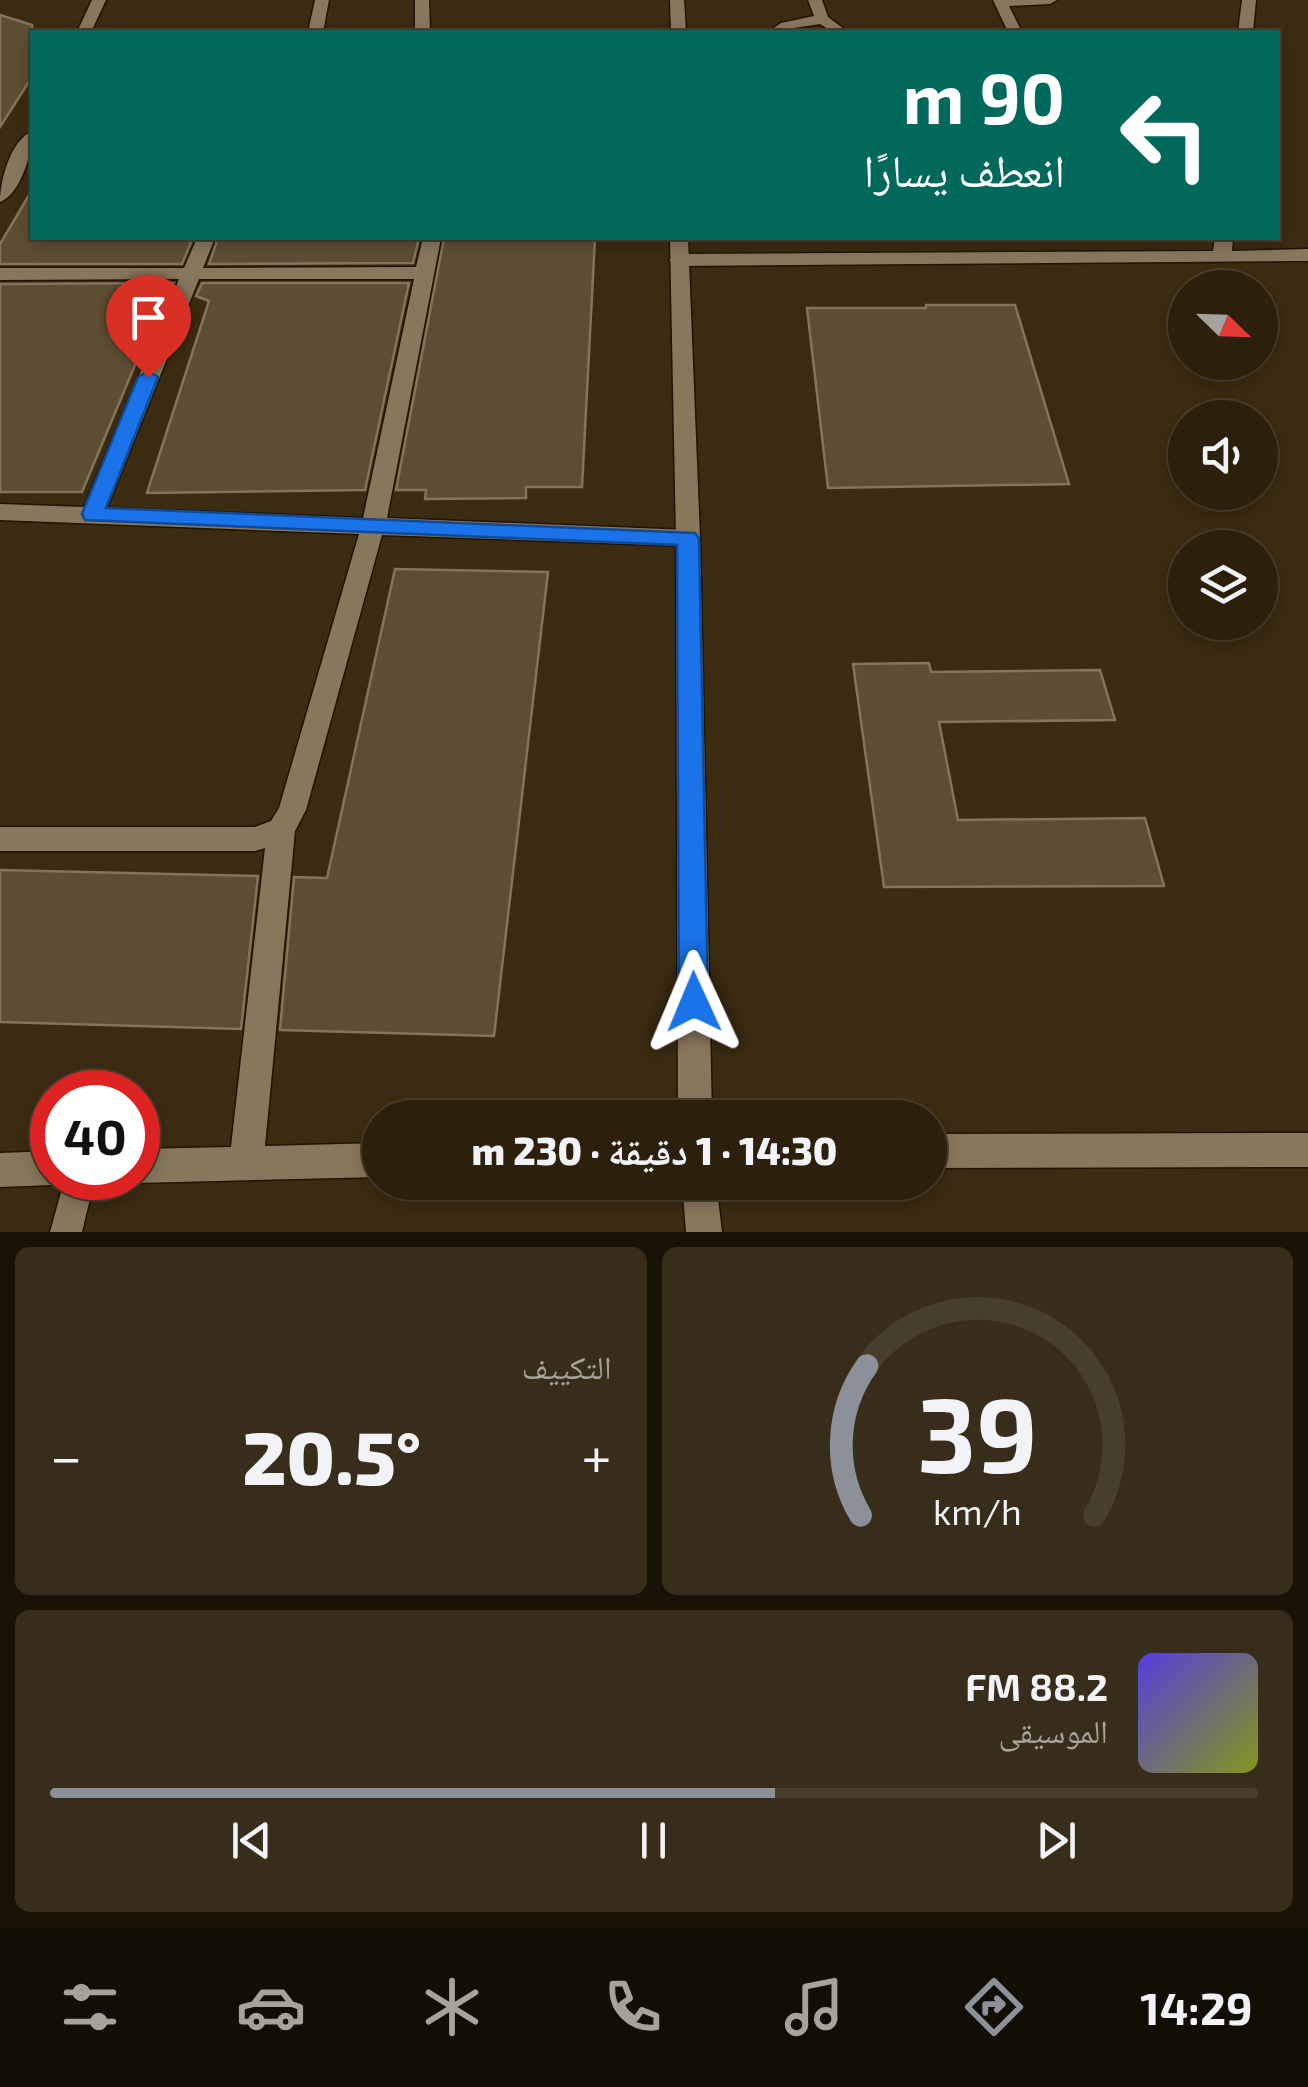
<!DOCTYPE html>
<html lang="ar">
<meta charset="utf-8">
<style>
body{margin:0;font-family:"Exo 2","Noto Naskh Arabic",sans-serif;background:#382d1b;color:#f1f3f6;direction:rtl;height:100vh;display:flex;flex-direction:column;font-size:38px;white-space:nowrap}
*{box-sizing:border-box;margin:0}
p{font-size:32px;color:#a6a39d}
.icon{flex:none;width:55px;height:55px;fill:none;stroke:currentColor;stroke-width:2;stroke-linecap:round;stroke-linejoin:round}
.map{position:relative;height:1232px;overflow:hidden;direction:ltr}
.sheet{display:flex;flex-direction:column;gap:15px;padding:15px;background:#181207;flex:1}
.sheet>*{flex:none}
.top-card{position:absolute;left:30px;top:30px;width:1250px;height:210px;border-radius:0px;box-shadow:0 5px 15px #0003,0 0 0 2px #483e2e;direction:rtl;background:#00695c;color:#fff;overflow:hidden}
.needle{width:65px;rotate:113deg}
.controls{position:absolute;left:1168px;top:270px;display:grid;gap:20px}
.controls a{display:grid;place-items:center;width:110px;height:110px;border-radius:50%;background:#2c200d;box-shadow:0 5px 15px #0003,0 0 0 2px #483e2e;font-size:50px}
.speed{position:absolute;left:30px;top:1070px;display:flex;gap:20px;font-size:50px;font-weight:700;text-align:center}
.speed>*{display:grid;place-content:center;width:130px;height:130px;border-radius:50%;background:#2c200d;box-shadow:0 5px 15px #0003,0 0 0 2px #483e2e;line-height:1}
.speed .limit{border:15px solid #d22;background:#fff;color:#111}
.pin{position:absolute;display:grid;place-items:center;width:85px;height:85px;color:#fff;margin:-102px -42px;border-radius:50% 50% 50% 0;rotate:-45deg;box-shadow:0 0 10px #0007}
.pin .icon{rotate:45deg}
.me{position:absolute;width:110px;margin:-55px;rotate:359deg;stroke-linejoin:round;filter:drop-shadow(0 0 8px #0008)}
.turn{display:flex;align-items:center;gap:35px;height:210px;padding:0 50px;font-size:45px}
.turn .icon{width:130px;height:130px;stroke-width:2.5}
.turn b{display:block;font-size:70px;line-height:85px}
.big{font-size:75px;font-weight:800;line-height:1.1}
.sheet .widget{flex:1;display:flex;flex-direction:column;justify-content:center;gap:15px;min-width:0;padding:0 35px;border-radius:15px;background:#382d1b}
.sheet .dial{align-items:center;gap:0}
.dial svg{height:260px;overflow:visible;fill:none;stroke:#483e2e;stroke-width:7;stroke-linecap:round;text-anchor:middle}
.dial text{fill:#f1f3f6;stroke:none}
.song{display:flex;align-items:center;gap:30px}
.cover{width:120px;height:120px;border-radius:15px;background:linear-gradient(135deg,hsl(250 70% 55%),hsl(70 70% 35%))}
.played{height:10px;border-radius:5px;background:linear-gradient(90deg,#8c9099 60%,#483e2e 60%)}
.keys{display:flex;justify-content:space-around;direction:ltr}
.heat{display:flex;justify-content:space-between;align-items:center;font-size:55px;direction:ltr}
.sheet .tiles{flex:1;display:grid;gap:15px;grid-template-columns:1fr 1fr}
.widget:last-child{grid-column:span 2}
.trip{position:absolute;left:362px;top:1100px;width:585px;height:100px;border-radius:50px;background:#2c200d;box-shadow:0 5px 15px #0003,0 0 0 2px #483e2e;font-weight:800;line-height:100px;text-align:center;direction:rtl}
.dock{display:flex;height:160px;justify-content:space-around;align-items:center;background:#120d05;color:#a6a39d}
.dock .icon{width:70px;height:70px}
.dock .current{color:#8c9099}
.dock b{font-size:45px;color:#f1f3f6}
.map>svg:first-child{display:block}
.building{fill:#5d4d33;stroke:#857459;stroke-width:2.5}
.lines{fill:none;stroke-linecap:round;stroke-linejoin:round}
.lane-casing{stroke:#211300;stroke-width:3}
.street-casing{stroke:#211300;stroke-width:3}
.secondary-casing{stroke:#211300;stroke-width:3}
.lane{fill:#89775c;fill-rule:evenodd}
.street{fill:#89775c;fill-rule:evenodd}
.secondary{fill:#89775c;fill-rule:evenodd}
.route{fill:#1a73e8;stroke:#114b97;stroke-width:2.5}
</style>
<div class="map">
<svg width="1308" height="1232" viewBox="0 0 1308 1232">
<rect width="100%" height="100%" fill="#3a2b11"/>
<path class="building" d="M0 15 32 25V77L0 127Z
M32 190V238H193L182 264H0V244Z
M218 238H419L413 263 209 264Z
M444 238H595L582 487H526V498L425 499 426 490H396Z
M173 283 168 286 82 492H0V284Z
M202 283H409L365 490 147 493 209 301 196 296Z
M926 305H1015L1069 484 828 488 807 308H926Z
M395 569 548 572 494 1036 280 1030 294 877 327 878Z
M929 663 931 672 1100 670 1115 720 939 722 958 820 1145 818 1164 886 884 887 853 664Z
M0 870 258 876 241 1029 0 1022Z"/>
<g class="lines">
<defs>
<path id="lane" d="M808 0H822L828 17 848 32H833L820 24 768 32 781 23 814 16Z
M993 0H1057L1050 4 1009 6 1022 32H1008Z
M65 1178H95L82 1232H50Z"/>
<path id="street" d="M92 0H106L91 32H77Z
M315 0H329L323 32H308Z
M415 0H429L430 32H415Z
M1242 0H1256L1253 32H1238Z
M32 131C33 151 21 194 0 202 0 181 10 141 32 131Z
M197 238H215L203 268 416 267 423 238H441L387 518 688 530 700 538 688 546 382 535 306 810 295 831 265 1146 380 1143V1177L138 1183 126 1178H138V1149L231 1147 265 848 255 851H0V827H255L271 821 279 808 359 534 0 520V504L84 507 179 279 0 280V268H184ZM199 279H414L363 518 107 508Z
M1215 238H1233L1232 251 1308 249V261L679 266 669 260 679 254 1213 251Z
M52 1151V1178L64 1180 52 1185 0 1187V1153Z"/>
<path id="secondary" d="M670 0H684L686 32H671Z
M670 238H688L700 538 712 1118H678L676 538Z
M1308 1133V1167L930 1168V1134Z
M682 1182H716L722 1232H686Z"/>
</defs>
<use href="#lane" class="lane-casing"/>
<use href="#street" class="street-casing"/>
<use href="#secondary" class="secondary-casing"/>
<use href="#lane" class="lane"/>
<use href="#street" class="street"/>
<use href="#secondary" class="secondary"/>
</g>
<path class="route" d="M148 371 158 377 106 508 695 533 699 538 708 1002 704 1011 694 1015 683 1011 679 1002 677 545 85 520 82 514 138 377Z"/>
</svg>
<div class="controls">
<a><svg class="needle" viewBox="-14 -14 28 28"><path d="M0-13l5 13h-10z" fill="#e53935"/><path d="M0 13l5-13h-10z" fill="#a6a39d"/></svg></a>
<a><svg class="icon" aria-label="sound" viewBox="0 0 24 24"><path d="M4 9h4l5-4v14l-5-4H4zM17 9q2 3 0 6"/></svg></a>
<a><svg class="icon" aria-label="layers" viewBox="0 0 24 24"><path d="M12 4l9 5-9 5-9-5zM3 14l9 5 9-5"/></svg></a>
</div>
<div class="speed"><div class="limit">40</div></div>
<div class="pin" style="left:148px;top:377px;background:#d93025"><svg class="icon" aria-label="arrive" viewBox="0 0 24 24"><path d="M6 21V4h12l-3 4 3 4H6"/></svg></div>
<svg class="me" style="left:694px;top:1002px" viewBox="-20 -20 40 40"><path d="M0-17L14 15 0 8-14 15z" fill="#1a73e8" stroke="#fff" stroke-width="4"/></svg>
<div class="trip">14:30 · 1 دقيقة · 230 m</div>
<div class="top-card">
<div class="turn"><svg class="icon" aria-label="left" viewBox="0 0 24 24"><path d="M17 20v-9H6M10 6l-5 5 5 5"/></svg><div><b>90 m</b>انعطف يسارًا</div></div>
</div>
</div>
<section class="sheet">
<div class="tiles">
<div class="widget dial"><svg viewBox="0 0 100 80">
<path d="M14 69A42 42 0 1 1 86 69"/>
<path d="M14 69A42 42 0 0 1 16 23" stroke="#8c9099"/>
<text x="50" y="56" font-size="32" font-weight="700">39</text>
<text x="50" y="72" font-size="11">km/h</text>
</svg></div>
<div class="widget"><p>التكييف</p>
<div class="heat"><a>−</a><b class="big">20.5°</b><a>+</a></div>
</div>
<div class="widget">
<div class="song"><i class="cover"></i><div><b>88.2 FM</b><p>الموسيقى</p></div></div>
<div class="played"></div>
<div class="keys"><svg class="icon" aria-label="previous" viewBox="0 0 24 24"><path d="M18 5L8 12l10 7zM5 5v14"/></svg><svg class="icon" aria-label="pause" viewBox="0 0 24 24"><path d="M8 5v14M16 5v14"/></svg><svg class="icon" aria-label="next" viewBox="0 0 24 24"><path d="M6 5l10 7-10 7zM19 5v14"/></svg></div>
</div>
</div>
</section>
<nav class="dock">
<b>14:29</b>
<svg class="icon current" aria-label="directions" viewBox="0 0 24 24"><path d="M12 3l9 9-9 9-9-9zM9 14v-3h6M13 9l2 2-2 2"/></svg>
<svg class="icon" aria-label="music" viewBox="0 0 24 24"><path d="M9 18V5l10-2v13"/><circle cx="6" cy="18" r="3"/><circle cx="16" cy="16" r="3"/></svg>
<svg class="icon" aria-label="phone" viewBox="0 0 24 24"><path d="M5 4h4l2 5-3 2q2 4 5 5l2-3 5 2v4C11 20 4 13 5 4z"/></svg>
<svg class="icon" aria-label="climate" viewBox="0 0 24 24"><path d="M12 3v18M4 7l16 10M4 17L20 7"/></svg>
<svg class="icon" aria-label="car" viewBox="0 0 24 24"><path d="M5 17H2v-5l4-1 3-4h7l3 4 3 1v5h-3M9 17h6M6 11h13"/><circle cx="7" cy="17" r="2"/><circle cx="17" cy="17" r="2"/></svg>
<svg class="icon" aria-label="filters" viewBox="0 0 24 24"><path d="M4 7h16M4 17h16"/><circle cx="9" cy="7" r="2"/><circle cx="15" cy="17" r="2"/></svg>
</nav>
